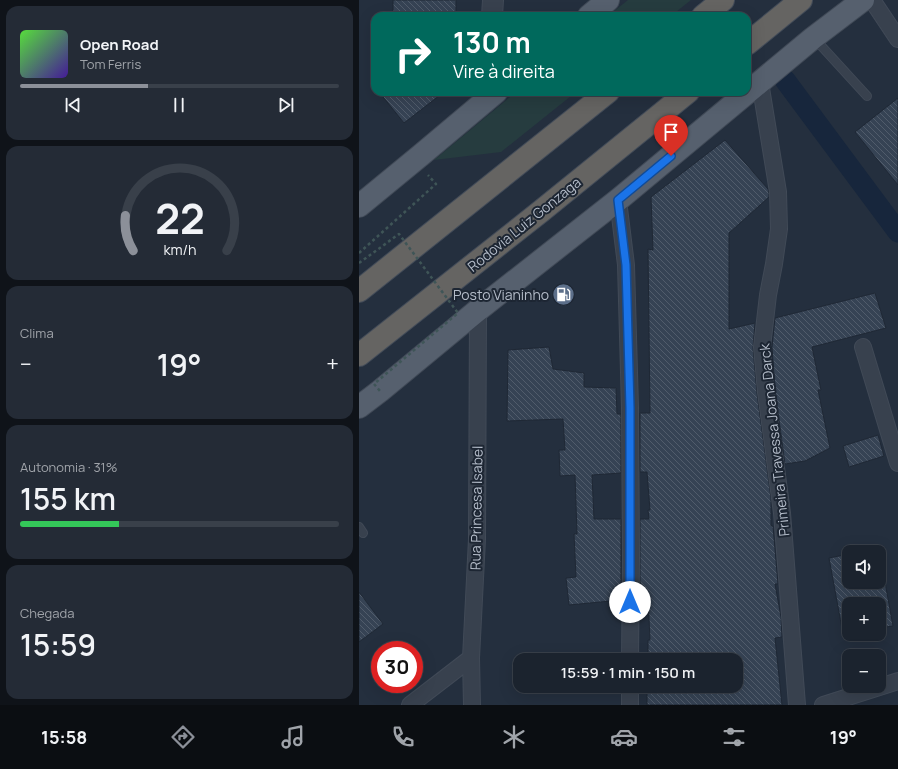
<!DOCTYPE html>
<html lang="pt">
<meta charset="utf-8">
<style>
body{margin:0;font-family:Manrope,sans-serif;background:#242b36;color:#f1f3f6;height:100vh;display:flex;flex-direction:column;font-size:15px;white-space:nowrap}
*{box-sizing:border-box;margin:0}
p{font-size:13px;color:#a0a4aa}
.icon{flex:none;width:22px;height:22px;fill:none;stroke:currentColor;stroke-width:2;stroke-linecap:round;stroke-linejoin:round}
.map{position:relative;flex:1;overflow:hidden}
.drawer{display:flex;flex-direction:column;gap:6px;padding:6px;background:#0f1319;width:359px}
.drawer>*{flex:none}
.hud{position:absolute;left:12px;top:12px;width:380px;height:84px;border-radius:12px;box-shadow:0 4px 16px #0002,0 0 0 1px #39404a;background:#00695c;color:#fff;overflow:hidden}
.buttons{position:absolute;left:483px;top:545px;display:grid;gap:8px}
.buttons a{display:grid;place-items:center;width:44px;height:44px;border-radius:8px;background:#1b232e;box-shadow:0 4px 16px #0002,0 0 0 1px #39404a;font-size:20px}
.speed{position:absolute;left:12px;top:641px;display:flex;gap:8px;font-size:20px;font-weight:700;text-align:center}
.speed>*{display:grid;place-content:center;width:52px;height:52px;border-radius:50%;background:#1b232e;box-shadow:0 4px 16px #0002,0 0 0 1px #39404a;line-height:1}
.speed .limit{border:6px solid #d22;background:#fff;color:#111}
.pin{position:absolute;display:grid;place-items:center;width:34px;height:34px;color:#fff;margin:-41px -17px;border-radius:50% 50% 50% 0;rotate:-45deg;box-shadow:0 0 4px #0007}
.pin .icon{rotate:45deg}
.me{position:absolute;width:44px;margin:-22px;rotate:0deg;stroke-linejoin:round;filter:drop-shadow(0 0 3px #0008)}
.turn{display:flex;align-items:center;gap:14px;height:84px;padding:0 16px;font-size:18px}
.turn .icon{width:52px;height:52px;stroke-width:2.5}
.turn b{display:block;font-size:28px;line-height:34px}
.big{font-size:30px;font-weight:600;line-height:1.1}
.drawer .card{flex:1;display:flex;flex-direction:column;justify-content:center;gap:6px;min-width:0;padding:0 14px;border-radius:12px;background:#242b36}
.drawer .dial{align-items:center;gap:0}
.dial svg{height:104px;overflow:visible;fill:none;stroke:#39404a;stroke-width:7;stroke-linecap:round;text-anchor:middle}
.dial text{fill:#f1f3f6;stroke:none}
.song{display:flex;align-items:center;gap:12px}
.cover{width:48px;height:48px;border-radius:6px;background:linear-gradient(135deg,hsl(110 70% 55%),hsl(260 70% 35%))}
.played{height:4px;border-radius:2px;background:linear-gradient(90deg,#8c9099 40%,#39404a 40%)}
.keys{display:flex;justify-content:space-around;direction:ltr}
.heat{display:flex;justify-content:space-between;align-items:center;font-size:22px;direction:ltr}
.charge{height:6px;border-radius:3px;background:linear-gradient(90deg,#34c759 31%,#39404a 0)}
.trip{position:absolute;left:154px;top:653px;width:230px;height:40px;border-radius:12px;background:#1b232e;box-shadow:0 4px 16px #0002,0 0 0 1px #39404a;font-weight:600;line-height:40px;text-align:center}
.tabs{display:flex;height:64px;justify-content:space-around;align-items:center;background:#0b0e12;color:#a0a4aa}
.tabs .icon{width:28px;height:28px}
.tabs .active{color:#8c9099}
.tabs b{font-size:18px;color:#f1f3f6}
main{display:flex;flex:1;min-height:0}
.map>svg:first-child{display:block}
.green{fill:#263c3f}
.lines{fill:none;stroke-linecap:round;stroke-linejoin:round}
.canal{stroke:#17263c;stroke-width:21}
.building{fill:url(#building-back-hatch);stroke:#1f2835}
.service-casing{stroke:#414a57;stroke-width:10}
.minor-casing{stroke:#414a57;stroke-width:18}
.tertiary-casing{stroke:#414a57;stroke-width:22}
.primary-casing{stroke:#414a57;stroke-width:24}
.trunk-casing{stroke:#434c59;stroke-width:24}
.path{stroke:#3f5557;stroke-width:2.5;stroke-dasharray:3 3;stroke-linecap:butt}
.service{stroke:#38414e;stroke-width:8}
.minor{stroke:#38414e;stroke-width:16}
.tertiary{stroke:#38414e;stroke-width:20}
.primary{stroke:#56606e;stroke-width:22}
.trunk{stroke:#656462;stroke-width:22}
.path-bridge{stroke:#3f5557;stroke-width:2.5;stroke-dasharray:3 3;stroke-linecap:butt}
.route-casing{stroke:#114b97;stroke-width:10}
.route{stroke:#1a73e8;stroke-width:7}
.labels{text-anchor:middle;dominant-baseline:central;stroke-width:4;stroke-linejoin:round;paint-order:stroke}
.street-label{font-size:14px;fill:#b4bcc9;stroke:#1d2633}
.poi-label{font-size:14px;fill:#b4bcc9;stroke:#1d2633;text-anchor:end}
</style>
<main>
<section class="drawer">
<div class="card">
<div class="song"><i class="cover"></i><div><b>Open Road</b><p>Tom Ferris</p></div></div>
<div class="played"></div>
<div class="keys"><svg class="icon" aria-label="previous" viewBox="0 0 24 24"><path d="M18 5L8 12l10 7zM5 5v14"/></svg><svg class="icon" aria-label="pause" viewBox="0 0 24 24"><path d="M8 5v14M16 5v14"/></svg><svg class="icon" aria-label="next" viewBox="0 0 24 24"><path d="M6 5l10 7-10 7zM19 5v14"/></svg></div>
</div>
<div class="card dial"><svg viewBox="0 0 100 80">
<path d="M14 69A42 42 0 1 1 86 69"/>
<path d="M14 69A42 42 0 0 1 8 42" stroke="#8c9099"/>
<text x="50" y="56" font-size="32" font-weight="700">22</text>
<text x="50" y="72" font-size="11">km/h</text>
</svg></div>
<div class="card"><p>Clima</p>
<div class="heat"><a>−</a><b class="big">19°</b><a>+</a></div>
</div>
<div class="card"><p>Autonomia · 31%</p><b class="big">155 km</b><div class="charge"></div></div>
<div class="card"><p>Chegada</p><b class="big">15:59</b></div>
</section>
<div class="map">
<svg width="539" height="705" viewBox="0 0 539 705">
<defs>
<pattern id="building-back-hatch" width="6" height="6" patternUnits="userSpaceOnUse"><rect width="6" height="6" fill="#364354"/><path d="M-1 5l2 2M0 0l6 6M5-1l2 2" fill="none" stroke="#515c6b"/></pattern>
</defs>
<rect width="100%" height="100%" fill="#242f3e"/>
<path class="green" d="M269 0H332L312 16H249Z
M157 92H217L142 152 75 160Z"/>
<g class="lines">
<path class="canal" d="M426 80 539 232"/>
</g>
<path class="building" d="M34 0H97V16H34Z
M20 92H85L45 123Z
M539 98V185L496 132Z
M366 140 409 189 410 193V197L370 233V329L396 323 394 348 398 393 412 498V526H414L419 584H416L422 617 423 637 416 638 423 705H288V686H377V660H289V640H291L289 598 281 599V519H290L289 510H291L288 472H281V413H291L289 249 294 250 292 197Z
M516 293 527 328 453 347 462 390H459L471 448 446 461 426 464 416 391 413 347 416 318Z
M190 347 194 369 225 373V387L257 388 258 414H262V473L233 475 235 519H262V600L210 605 207 578 217 577 215 534H218L216 475 201 476 200 450H206L204 419 148 421 149 350Z
M519 435 525 456 490 467 484 446Z
M520 549 534 626 520 628V604H490V633L484 634 470 558 490 554V582H520V552H504Z
M0 592 24 624 0 642Z"/>
<g class="lines">
<defs>
<path id="service" d="M455 38 508 96
M0 527 4 533"/>
<path id="minor" d="M513 0 539 39
M401 82 419 192 420 229 415 264 409 295 403 347 407 392 423 513 438 705
M259 200 267 265 271 408 272 558 271 660
M504 347 539 463
M51 705 112 658
M113 705 112 658 118 539 119 310
M271 705V686
M464 705 539 681"/>
<path id="tertiary" d="M133 16 134 0"/>
<path id="primary" d="M230 16 249 0
M0 206 62 155 137 92
M0 407 21 391 119 310 259 200 454 38 504 0"/>
<path id="trunk" d="M344 16 364 0
M388 44 442 0
M0 291 249 92
M0 355 181 212 329 92"/>
</defs>
<use href="#service" class="service-casing"/>
<use href="#minor" class="minor-casing"/>
<use href="#tertiary" class="tertiary-casing"/>
<use href="#primary" class="primary-casing"/>
<use href="#trunk" class="trunk-casing"/>
<path class="path" d="M0 253 77 184 69 175"/>
<use href="#service" class="service"/>
<use href="#minor" class="minor"/>
<use href="#tertiary" class="tertiary"/>
<use href="#primary" class="primary"/>
<use href="#trunk" class="trunk"/>
<path class="path-bridge" d="M0 263 40 234 99 313 15 384 21 391"/>
</g>
<g class="lines">
<defs>
<path id="route" d="M271 602V408L267 265 259 200 312 156"/>
</defs>
<use href="#route" class="route-casing"/>
<use href="#route" class="route"/>
</g>
<defs>
<symbol id="fuel-disc" viewBox="-11 -11 22 22"><circle r="9.5" fill="#5c6f8a" stroke="#1d2633"/><path d="M-5.5-6h7V0h2V4h1.3V-2.5L3-4.5l.8-.8L6-3V5H2.5V1h-1V6h-7ZM-4.2-4.7v3.2H.2V-4.7Z" fill="#fff"/></symbol>
</defs>
<g fill-rule="evenodd">
<use href="#fuel-disc" x="192" y="282" width="25" height="25"/>
</g>
<g class="labels">
<g class="street-label">
<text transform="translate(165 224) rotate(-39)">Rodovia Luiz Gonzaga</text>
<text transform="translate(415 440) rotate(-96)">Primeira Travessa Joana Darck</text>
<text transform="translate(117 508) rotate(-89)">Rua Princesa Isabel</text>
</g>
<g class="poi-label">
<text x="190" y="294">Posto Vianinho</text>
</g>
</g>
</svg>
<div class="buttons">
<a><svg class="icon" aria-label="sound" viewBox="0 0 24 24"><path d="M4 9h4l5-4v14l-5-4H4zM17 9q2 3 0 6"/></svg></a>
<a>+</a>
<a>−</a>
</div>
<div class="speed"><div class="limit">30</div></div>
<div class="pin" style="left:312px;top:156px;background:#d93025"><svg class="icon" aria-label="arrive" viewBox="0 0 24 24"><path d="M6 21V4h12l-3 4 3 4H6"/></svg></div>
<svg class="me" style="left:271px;top:602px" viewBox="-20 -20 40 40"><circle r="19" fill="#fff"/><path d="M0-13L10 11 0 6-10 11z" fill="#1a73e8"/></svg>
<div class="trip">15:59 · 1 min · 150 m</div>
<div class="hud">
<div class="turn"><svg class="icon" aria-label="right" viewBox="0 0 24 24"><path d="M7 20v-9h11M14 6l5 5-5 5"/></svg><div><b>130 m</b>Vire à direita</div></div>
</div>
</div>
</main>
<nav class="tabs">
<b>15:58</b>
<svg class="icon active" aria-label="directions" viewBox="0 0 24 24"><path d="M12 3l9 9-9 9-9-9zM9 14v-3h6M13 9l2 2-2 2"/></svg>
<svg class="icon" aria-label="music" viewBox="0 0 24 24"><path d="M9 18V5l10-2v13"/><circle cx="6" cy="18" r="3"/><circle cx="16" cy="16" r="3"/></svg>
<svg class="icon" aria-label="phone" viewBox="0 0 24 24"><path d="M5 4h4l2 5-3 2q2 4 5 5l2-3 5 2v4C11 20 4 13 5 4z"/></svg>
<svg class="icon" aria-label="climate" viewBox="0 0 24 24"><path d="M12 3v18M4 7l16 10M4 17L20 7"/></svg>
<svg class="icon" aria-label="car" viewBox="0 0 24 24"><path d="M5 17H2v-5l4-1 3-4h7l3 4 3 1v5h-3M9 17h6M6 11h13"/><circle cx="7" cy="17" r="2"/><circle cx="17" cy="17" r="2"/></svg>
<svg class="icon" aria-label="filters" viewBox="0 0 24 24"><path d="M4 7h16M4 17h16"/><circle cx="9" cy="7" r="2"/><circle cx="15" cy="17" r="2"/></svg>
<b>19°</b>
</nav>
